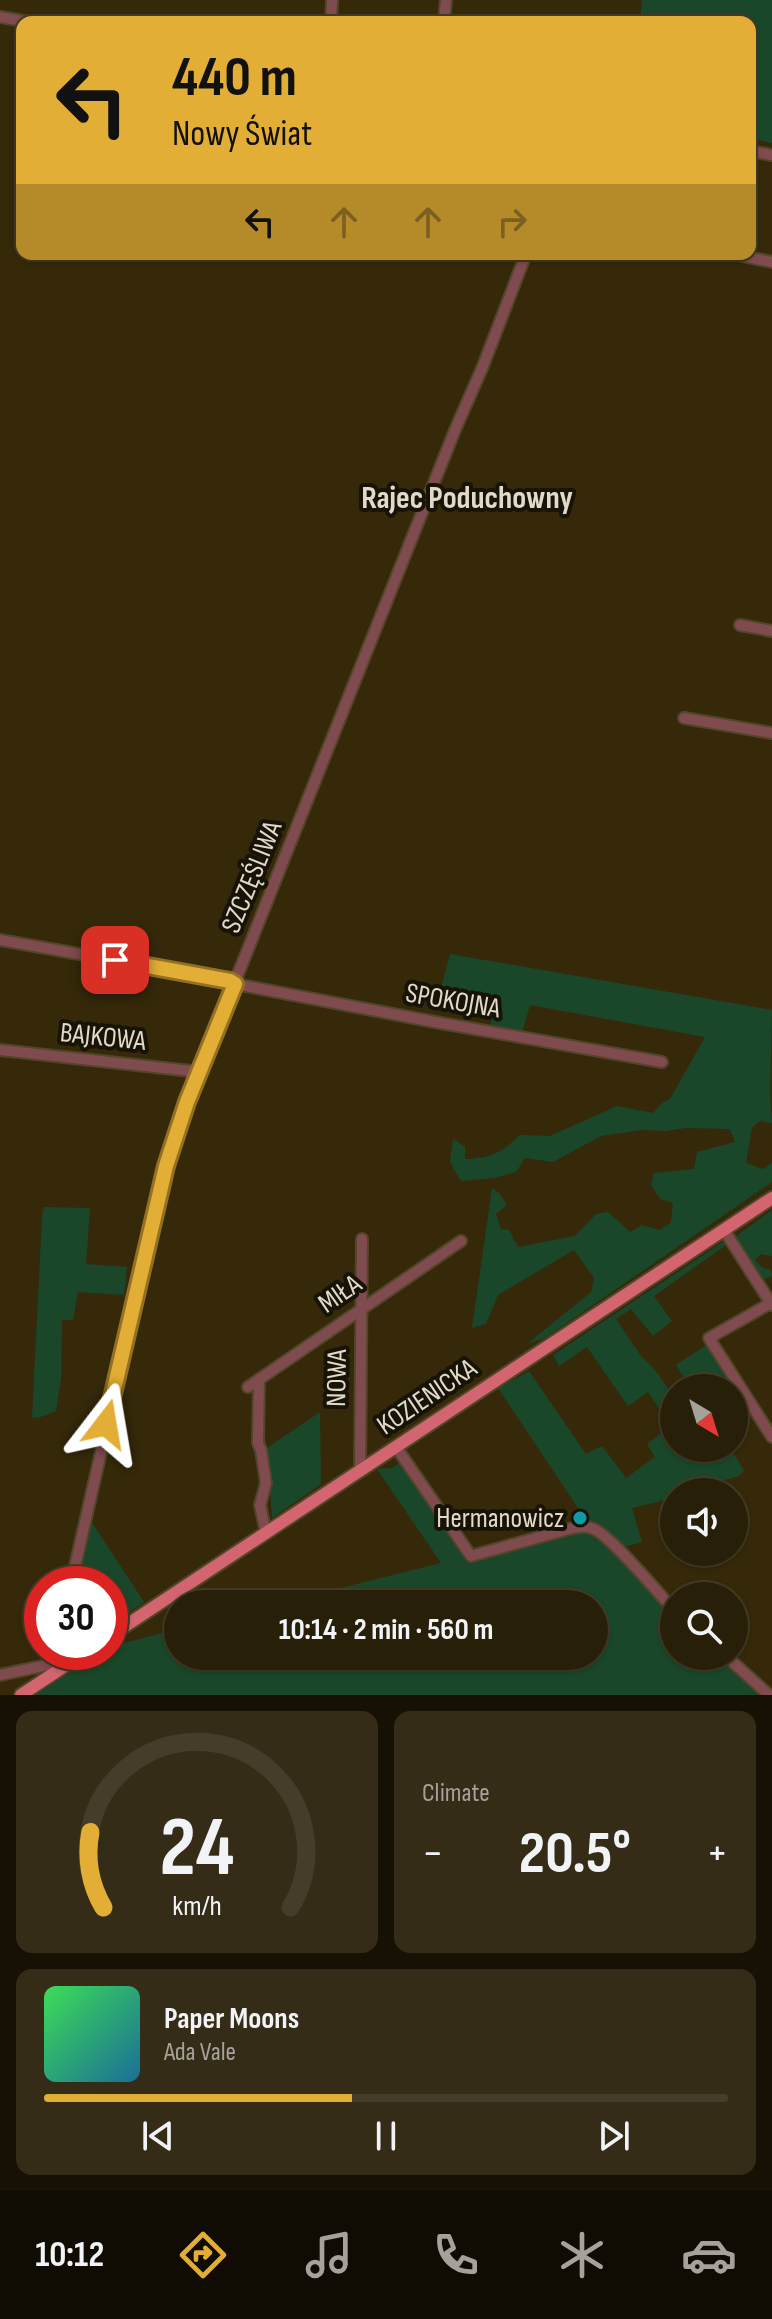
<!DOCTYPE html>
<meta charset="utf-8">
<style>
body{margin:0;font-family:"Sofia Sans Condensed",sans-serif;background:#342c16;color:#f1f3f6;height:100vh;display:flex;flex-direction:column;font-size:30px;white-space:nowrap}
*{box-sizing:border-box;margin:0}
p{font-size:26px;color:#a5a29c}
.icon{flex:none;width:44px;height:44px;fill:none;stroke:currentColor;stroke-width:2;stroke-linecap:round;stroke-linejoin:round}
.map{position:relative;height:1695px;overflow:hidden}
.side{display:flex;flex-direction:column;gap:16px;padding:16px;background:#161104;flex:1}
.side>*{flex:none}
.top-card{position:absolute;left:16px;top:16px;width:740px;height:244px;border-radius:16px;box-shadow:0 2px 6px #0004,0 0 0 2px #443d29;background:#e3ae35;color:#111;overflow:hidden}
.needle{width:52px;rotate:142deg}
.buttons{position:absolute;left:660px;top:1374px;display:grid;gap:16px}
.buttons a{display:grid;place-items:center;width:88px;height:88px;border-radius:50%;background:#281f08;box-shadow:0 2px 6px #0004,0 0 0 2px #443d29;font-size:40px}
.speed{position:absolute;left:24px;top:1566px;display:flex;gap:16px;font-size:40px;font-weight:700;text-align:center}
.speed>*{display:grid;place-content:center;width:104px;height:104px;border-radius:50%;background:#281f08;box-shadow:0 2px 6px #0004,0 0 0 2px #443d29;line-height:1}
.speed .limit{border:12px solid #d22;background:#fff;color:#111}
.pin{position:absolute;display:grid;place-items:center;width:68px;height:68px;color:#fff;margin:-34px;border-radius:16px;box-shadow:0 4px 12px #0006}
.me{position:absolute;width:88px;margin:-44px;rotate:14deg;stroke-linejoin:round;filter:drop-shadow(0 0 6px #0008)}
.turn{display:flex;align-items:center;gap:28px;height:168px;padding:0 24px;font-size:36px}
.turn .icon{width:104px;height:104px;stroke-width:2.5}
.turn b{display:block;font-size:56px;line-height:68px}
.lanes{display:flex;align-items:center;height:76px;padding:0 24px;background:#0003;justify-content:center;gap:40px;direction:ltr}
.lanes .off{opacity:.35}
.big{font-size:60px;font-weight:700;line-height:1.1}
.side .widget{flex:1;display:flex;flex-direction:column;justify-content:center;gap:12px;min-width:0;padding:0 28px;border-radius:16px;background:#342c16}
.side .dial{align-items:center;gap:0}
.dial svg{height:208px;overflow:visible;fill:none;stroke:#443d29;stroke-width:7;stroke-linecap:round;text-anchor:middle}
.dial text{fill:#f1f3f6;stroke:none}
.song{display:flex;align-items:center;gap:24px}
.cover{width:96px;height:96px;border-radius:12px;background:linear-gradient(135deg,hsl(130 70% 55%),hsl(200 70% 35%))}
.played{height:8px;border-radius:4px;background:linear-gradient(90deg,#e3ae35 45%,#443d29 45%)}
.keys{display:flex;justify-content:space-around;direction:ltr}
.heat{display:flex;justify-content:space-between;align-items:center;font-size:44px;direction:ltr}
.side .tiles{flex:1;display:grid;gap:16px;grid-template-columns:1fr 1fr}
.widget:last-child{grid-column:span 2}
.trip{position:absolute;left:164px;top:1590px;width:444px;height:80px;border-radius:40px;background:#281f08;box-shadow:0 2px 6px #0004,0 0 0 2px #443d29;font-weight:700;line-height:80px;text-align:center}
.dock{display:flex;height:128px;justify-content:space-around;align-items:center;background:#100c03;color:#a5a29c}
.dock .icon{width:56px;height:56px}
.dock .selected{color:#e3ae35}
.dock b{font-size:36px;color:#f1f3f6}
.map>svg:first-child{display:block}
.green{fill:#1a4729}
.lines{fill:none;stroke-linecap:round;stroke-linejoin:round}
.minor-casing{stroke:#524529;stroke-width:14}
.major-casing{stroke:#524529;stroke-width:16}
.minor{stroke:#804b4e;stroke-width:10}
.major{stroke:#d2656f;stroke-width:12}
.route-casing{stroke:#947122;stroke-width:20}
.route{stroke:#e3ae35;stroke-width:14}
.culture-dot{fill:#0f9aa8;stroke:#181307;stroke-width:3}
.labels{text-anchor:middle;dominant-baseline:central;stroke-width:8;stroke-linejoin:round;paint-order:stroke}
.street-label{font-size:28px;fill:#e2dac9;stroke:#181307}
.poi-label{font-size:28px;fill:#e2dac9;stroke:#181307;text-anchor:end}
.quarter-label{font-size:32px;font-weight:bold;fill:#e2dac9;stroke:#181307}
</style>
<div class="map">
<svg width="772" height="1695" viewBox="0 0 772 1695">
<rect width="100%" height="100%" fill="#36290a"/>
<path class="green" d="M642 0H772V143L750 138V22H640Z
M450 954 772 1010 770 1095 772 1123 760 1121 752 1128 746 1163 763 1169 772 1163V1182L545 1338 527 1344 591 1292 594 1278 574 1250 498 1295 486 1324 472 1328 492 1188 499 1193 507 1205 496 1214 501 1229 509 1230 518 1247 575 1236 596 1214 608 1212 630 1232 642 1225 660 1230 671 1223 673 1203 660 1199 651 1185 654 1173 694 1169 697 1152 735 1142 730 1129 686 1128 665 1131 642 1130 601 1136 553 1162 525 1158 516 1172 495 1178 461 1181 450 1162 453 1139 465 1147V1159C491 1158 501 1153 520 1135L550 1136 617 1106 653 1113 662 1103 670 1099 705 1037 530 1005 522 1033 491 1026 495 998 441 988Z
M44 1207 90 1208 86 1264 127 1267 124 1295 78 1292 73 1320H62L61 1379 56 1411 38 1418 32 1417 42 1217Z
M772 1210V1256L761 1254 755 1260 763 1268 771 1270 772 1276 762 1280 759 1278 735 1237Z
M723 1242 726 1245 654 1296 672 1321 653 1336 631 1309 616 1319 641 1356 655 1370 674 1397V1448H730L744 1470 739 1476 707 1485 697 1492H674V1498L632 1508 642 1542 624 1547 619 1553 674 1604V1656H728L769 1695H36L100 1652H110V1645L115 1642 120 1644 178 1629V1656H594V1604H277L441 1563 377 1469 392 1468 398 1464H405L471 1554 588 1523 498 1388 529 1371 586 1454 602 1446 626 1478 655 1457 647 1444 671 1426 648 1392 628 1406 587 1347 559 1366 553 1355Z
M708 1344 730 1379 719 1388H691L676 1365Z
M320 1412 321 1484 272 1518 267 1448Z
M91 1521 144 1602 110 1626V1584H77Z"/>
<g class="lines">
<defs>
<path id="minor" d="M0 17 29 22
M331 22 332 0
M444 22 446 0
M750 151 772 155
M733 254 772 262
M740 625 772 631
M684 718 772 733
M0 940 230 981 235 984 435 1022 662 1062
M0 1050 200 1072
M724 1230 772 1305
M771 1303 709 1338 772 1437
M259 1379 258 1443 261 1450 266 1483 260 1505 266 1533
M248 1387 461 1241
M396 1447 471 1556 569 1529C578 1527 585 1525 594 1529 612 1537 658 1593 674 1610
M360 1470 362 1239
M71 1584 166 1166 187 1102 455 430 483 366 526 254
M726 1656 769 1695
M0 1675 52 1664"/>
<path id="major" d="M110 1636 772 1198
M21 1695 86 1652"/>
</defs>
<use href="#minor" class="minor-casing"/>
<use href="#major" class="major-casing"/>
<use href="#minor" class="minor"/>
<use href="#major" class="major"/>
</g>
<g class="lines">
<defs>
<path id="route" d="M106 1424 166 1166 187 1102 235 984 230 981 115 960"/>
</defs>
<use href="#route" class="route-casing"/>
<use href="#route" class="route"/>
</g>
<circle class="culture-dot" cx="580" cy="1518" r="8"/>
<g class="labels">
<g class="street-label">
<text transform="translate(252 877) rotate(-68)">SZCZĘŚLIWA</text>
<text transform="translate(453 1001) rotate(10)">SPOKOJNA</text>
<text transform="translate(103 1037) rotate(6)">BAJKOWA</text>
<text transform="translate(340 1294) rotate(-35)">MIŁA</text>
<text transform="translate(337 1378) rotate(-89)">NOWA</text>
<text transform="translate(427 1397) rotate(-34)">KOZIENICKA</text>
</g>
<g class="poi-label">
<text x="564" y="1518">Hermanowicz</text>
</g>
<g class="quarter-label">
<text x="467" y="498">Rajec Poduchowny</text>
</g>
</g>
</svg>
<div class="buttons">
<a><svg class="needle" viewBox="-14 -14 28 28"><path d="M0-13l5 13h-10z" fill="#e53935"/><path d="M0 13l5-13h-10z" fill="#a5a29c"/></svg></a>
<a><svg class="icon" aria-label="sound" viewBox="0 0 24 24"><path d="M4 9h4l5-4v14l-5-4H4zM17 9q2 3 0 6"/></svg></a>
<a><svg class="icon" aria-label="search" viewBox="0 0 24 24"><circle cx="10" cy="10" r="6"/><path d="M15 15l6 6"/></svg></a>
</div>
<div class="speed"><div class="limit">30</div></div>
<div class="pin" style="left:115px;top:960px;background:#d93025"><svg class="icon" aria-label="arrive" viewBox="0 0 24 24"><path d="M6 21V4h12l-3 4 3 4H6"/></svg></div>
<svg class="me" style="left:106px;top:1424px" viewBox="-20 -20 40 40"><path d="M0-17L14 15 0 8-14 15z" fill="#e3ae35" stroke="#fff" stroke-width="4"/></svg>
<div class="trip">10:14 · 2 min · 560 m</div>
<div class="top-card">
<div class="turn"><svg class="icon" aria-label="left" viewBox="0 0 24 24"><path d="M17 20v-9H6M10 6l-5 5 5 5"/></svg><div><b>440 m</b>Nowy Świat</div></div>
<div class="lanes"><svg class="icon" aria-label="left" viewBox="0 0 24 24"><path d="M17 20v-9H6M10 6l-5 5 5 5"/></svg><svg class="icon off" aria-label="ahead" viewBox="0 0 24 24"><path d="M12 20V5M6 11l6-6 6 6"/></svg><svg class="icon off" aria-label="ahead" viewBox="0 0 24 24"><path d="M12 20V5M6 11l6-6 6 6"/></svg><svg class="icon off" aria-label="right" viewBox="0 0 24 24"><path d="M7 20v-9h11M14 6l5 5-5 5"/></svg></div>
</div>
</div>
<section class="side">
<div class="tiles">
<div class="widget dial"><svg viewBox="0 0 100 80">
<path d="M14 69A42 42 0 1 1 86 69"/>
<path d="M14 69A42 42 0 0 1 9 40" stroke="#e3ae35"/>
<text x="50" y="56" font-size="32" font-weight="700">24</text>
<text x="50" y="72" font-size="11">km/h</text>
</svg></div>
<div class="widget"><p>Climate</p>
<div class="heat"><a>−</a><b class="big">20.5°</b><a>+</a></div>
</div>
<div class="widget">
<div class="song"><i class="cover"></i><div><b>Paper Moons</b><p>Ada Vale</p></div></div>
<div class="played"></div>
<div class="keys"><svg class="icon" aria-label="previous" viewBox="0 0 24 24"><path d="M18 5L8 12l10 7zM5 5v14"/></svg><svg class="icon" aria-label="pause" viewBox="0 0 24 24"><path d="M8 5v14M16 5v14"/></svg><svg class="icon" aria-label="next" viewBox="0 0 24 24"><path d="M6 5l10 7-10 7zM19 5v14"/></svg></div>
</div>
</div>
</section>
<nav class="dock">
<b>10:12</b>
<svg class="icon selected" aria-label="directions" viewBox="0 0 24 24"><path d="M12 3l9 9-9 9-9-9zM9 14v-3h6M13 9l2 2-2 2"/></svg>
<svg class="icon" aria-label="music" viewBox="0 0 24 24"><path d="M9 18V5l10-2v13"/><circle cx="6" cy="18" r="3"/><circle cx="16" cy="16" r="3"/></svg>
<svg class="icon" aria-label="phone" viewBox="0 0 24 24"><path d="M5 4h4l2 5-3 2q2 4 5 5l2-3 5 2v4C11 20 4 13 5 4z"/></svg>
<svg class="icon" aria-label="climate" viewBox="0 0 24 24"><path d="M12 3v18M4 7l16 10M4 17L20 7"/></svg>
<svg class="icon" aria-label="car" viewBox="0 0 24 24"><path d="M5 17H2v-5l4-1 3-4h7l3 4 3 1v5h-3M9 17h6M6 11h13"/><circle cx="7" cy="17" r="2"/><circle cx="17" cy="17" r="2"/></svg>
</nav>
